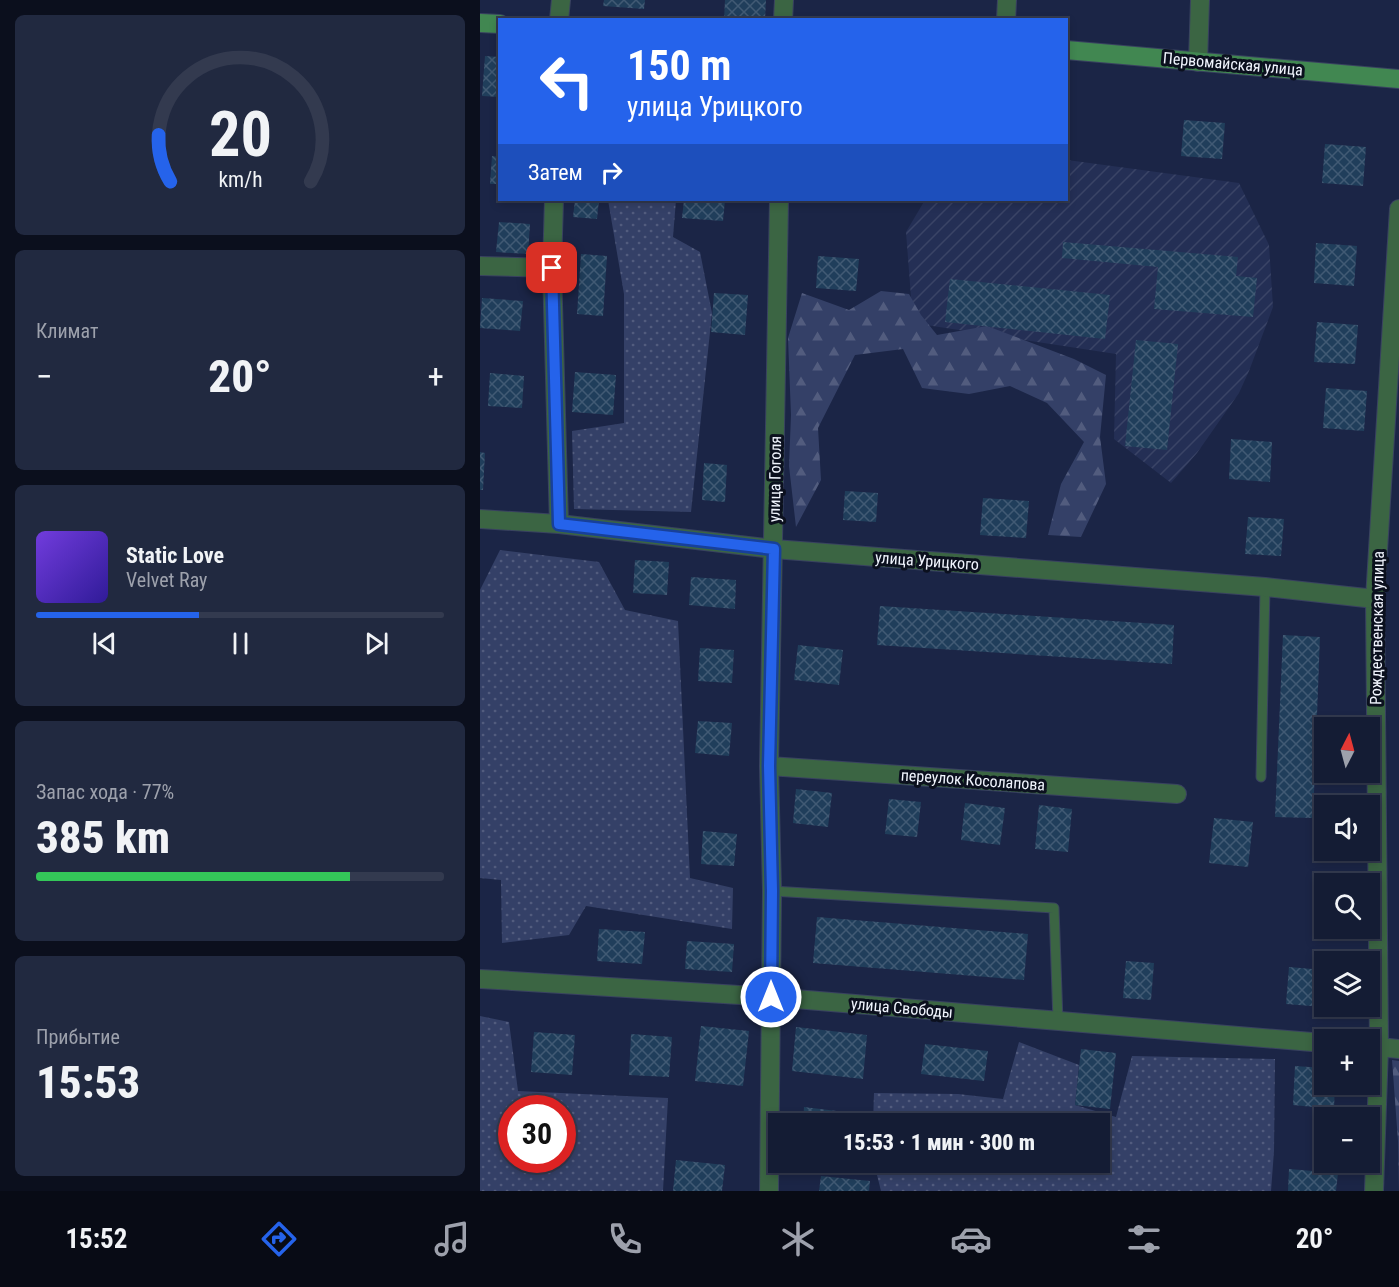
<!DOCTYPE html>
<html lang="ru">
<meta charset="utf-8">
<style>
body{margin:0;font-family:"Roboto Condensed",sans-serif;background:#212940;color:#f1f3f6;height:100vh;display:flex;flex-direction:column;font-size:22px;white-space:nowrap}
*{box-sizing:border-box;margin:0}
p{font-size:20px;color:#9da1ac}
.icon{flex:none;width:33px;height:33px;fill:none;stroke:currentColor;stroke-width:2;stroke-linecap:round;stroke-linejoin:round}
.map{position:relative;flex:1;overflow:hidden}
.drawer{display:flex;flex-direction:column;gap:15px;padding:15px;background:#0b0f1d;width:480px}
.drawer>*{flex:none}
.top-card{position:absolute;left:18px;top:18px;width:570px;height:183px;border-radius:0px;box-shadow:0 3px 9px #0003,0 0 0 2px #333a4f;background:#2563eb;color:#fff;overflow:hidden}
.needle{width:39px;rotate:6deg}
.tools{position:absolute;left:834px;top:717px;display:grid;gap:12px}
.tools a{display:grid;place-items:center;width:66px;height:66px;border-radius:0px;background:#141c34;box-shadow:0 3px 9px #0003,0 0 0 2px #333a4f;font-size:30px}
.speed{position:absolute;left:18px;top:1095px;display:flex;gap:12px;font-size:30px;font-weight:700;text-align:center}
.speed>*{display:grid;place-content:center;width:78px;height:78px;border-radius:50%;background:#141c34;box-shadow:0 3px 9px #0003,0 0 0 2px #333a4f;line-height:1}
.speed .limit{border:9px solid #d22;background:#fff;color:#111}
.pin{position:absolute;display:grid;place-items:center;width:51px;height:51px;color:#fff;margin:-26px;border-radius:12px;box-shadow:0 3px 9px #0006}
.me{position:absolute;width:66px;margin:-33px;rotate:0deg;stroke-linejoin:round;filter:drop-shadow(0 0 4px #0008)}
.turn{display:flex;align-items:center;gap:21px;height:126px;padding:0 30px;font-size:27px}
.turn .icon{width:78px;height:78px;stroke-width:2.5}
.turn b{display:block;font-size:42px;line-height:51px}
.then{display:flex;align-items:center;height:57px;padding:0 30px;background:#0003;gap:12px;font-size:22px}
.big{font-size:45px;font-weight:800;line-height:1.1}
.drawer .tile{flex:1;display:flex;flex-direction:column;justify-content:center;gap:9px;min-width:0;padding:0 21px;border-radius:9px;background:#212940}
.drawer .dial{align-items:center;gap:0}
.dial svg{height:156px;overflow:visible;fill:none;stroke:#333a4f;stroke-width:7;stroke-linecap:round;text-anchor:middle}
.dial text{fill:#f1f3f6;stroke:none}
.song{display:flex;align-items:center;gap:18px}
.cover{width:72px;height:72px;border-radius:9px;background:linear-gradient(135deg,hsl(260 70% 55%),hsl(250 70% 35%))}
.played{height:6px;border-radius:3px;background:linear-gradient(90deg,#2563eb 40%,#333a4f 40%)}
.keys{display:flex;justify-content:space-around;direction:ltr}
.heat{display:flex;justify-content:space-between;align-items:center;font-size:33px;direction:ltr}
.charge{height:9px;border-radius:4px;background:linear-gradient(90deg,#34c759 77%,#333a4f 0)}
.trip{position:absolute;left:288px;top:1113px;width:342px;height:60px;border-radius:0px;background:#141c34;box-shadow:0 3px 9px #0003,0 0 0 2px #333a4f;font-weight:800;line-height:60px;text-align:center}
.tab-bar{display:flex;height:96px;justify-content:space-around;align-items:center;background:#080b15;color:#9da1ac}
.tab-bar .icon{width:42px;height:42px}
.tab-bar .current{color:#2563eb}
.tab-bar b{font-size:27px;color:#f1f3f6}
main{display:flex;flex:1;min-height:0}
.map>svg:first-child{display:block}
.industrial{fill:url(#industrial-furrows)}
.forest{fill:url(#forest-firs)}
.garden{fill:url(#garden-dots);fill-rule:evenodd}
.building{fill:url(#building-cross-hatch)}
.lines{fill:none;stroke-linecap:round;stroke-linejoin:round}
.service-casing{stroke:#394260;stroke-width:11}
.minor-casing{stroke:#394260;stroke-width:20}
.tertiary-casing{stroke:#394260;stroke-width:20}
.secondary-casing{stroke:#394260;stroke-width:20}
.service{stroke:#3b6543;stroke-width:9}
.minor{stroke:#3b6543;stroke-width:18}
.tertiary{stroke:#3b6543;stroke-width:18}
.secondary{stroke:#418751;stroke-width:18}
.route-casing{stroke:#184099;stroke-width:15}
.route{stroke:#2563eb;stroke-width:10}
.labels{text-anchor:middle;dominant-baseline:central;stroke-width:6;stroke-linejoin:round;paint-order:stroke}
.street-label{font-size:16px;fill:#f1f5fe;stroke:#0b101e}
</style>
<main>
<section class="drawer">
<div class="tile dial"><svg viewBox="0 0 100 80">
<path d="M14 69A42 42 0 1 1 86 69"/>
<path d="M14 69A42 42 0 0 1 8 45" stroke="#2563eb"/>
<text x="50" y="56" font-size="32" font-weight="700">20</text>
<text x="50" y="72" font-size="11">km/h</text>
</svg></div>
<div class="tile"><p>Климат</p>
<div class="heat"><a>−</a><b class="big">20°</b><a>+</a></div>
</div>
<div class="tile">
<div class="song"><i class="cover"></i><div><b>Static Love</b><p>Velvet Ray</p></div></div>
<div class="played"></div>
<div class="keys"><svg class="icon" aria-label="previous" viewBox="0 0 24 24"><path d="M18 5L8 12l10 7zM5 5v14"/></svg><svg class="icon" aria-label="pause" viewBox="0 0 24 24"><path d="M8 5v14M16 5v14"/></svg><svg class="icon" aria-label="next" viewBox="0 0 24 24"><path d="M6 5l10 7-10 7zM19 5v14"/></svg></div>
</div>
<div class="tile"><p>Запас хода · 77%</p><b class="big">385 km</b><div class="charge"></div></div>
<div class="tile"><p>Прибытие</p><b class="big">15:53</b></div>
</section>
<div class="map">
<svg width="919" height="1191" viewBox="0 0 919 1191">
<defs>
<pattern id="industrial-furrows" width="10" height="10" patternUnits="userSpaceOnUse" patternTransform="scale(1.5)"><rect width="10" height="10" fill="#242f55"/><path d="M-1 1l2-2M0 10L10 0M9 11l2-2" fill="none" stroke="#3a4466"/></pattern>
<pattern id="forest-firs" width="22" height="20" patternUnits="userSpaceOnUse" patternTransform="scale(1.5)"><rect width="22" height="20" fill="#344067"/><path d="M5 1l3.5 6h-7zM16 11l3.5 6h-7z" fill="#525c7e"/></pattern>
<pattern id="garden-dots" width="8" height="8" patternUnits="userSpaceOnUse" patternTransform="scale(1.5)"><rect width="8" height="8" fill="#344067"/><path d="M2 2h.1M6 6h.1" fill="none" stroke="#525c7e" stroke-width="1.8" stroke-linecap="round"/></pattern>
<pattern id="building-cross-hatch" width="8" height="8" patternUnits="userSpaceOnUse" patternTransform="scale(1.5)"><rect width="8" height="8" fill="#203e5b"/><path d="M0 0l8 8M0 8l8-8" fill="none" stroke="#415a74"/></pattern>
</defs>
<rect width="100%" height="100%" fill="#1b2546"/>
<path class="industrial" d="M587 160 759 183 789 245 793 307 769 371 759 393 717 453 691 483 634 439 636 354 433 323 426 232 445 200H586Z"/>
<path class="forest" d="M401 291 429 294 441 315 457 335 507 326 594 359 626 375 620 437 626 484 601 537 568 535 581 484 604 442 567 403 530 386 489 394 442 388 423 349 375 355 338 428 341 480 316 527 309 466 311 415 308 338 322 293 369 310Z
M912 1060 919 1061V1191L918 1141Z"/>
<path class="garden" d="M128 200H196L193 237 220 252 232 313 211 512 94 509 92 431 144 423V294Z
M20 550 119 562 145 610 198 621 210 878 253 888 252 929 106 906 89 935 22 943 21 880 0 878V590Z
M0 1016 29 1022 38 1091 188 1098 183 1191H0ZM32 1108H82V1160H32Z
M539 1042 599 1065 595 1105 636 1117 652 1056 795 1059 794 1151 791 1191H401L394 1163 620 1162V1124H393L394 1093 478 1094 523 1099Z"/>
<path class="building" d="M124 0H165L164 9 123 6Z
M245 0H286L285 20H244Z
M5 56 20 57V97L2 96Z
M704 120 745 123 742 159 701 156Z
M845 144 886 147 883 186 842 183Z
M12 156 20 157V184H10Z
M95 200H119L117 219 93 217Z
M204 200H245L243 221 202 218Z
M19 222 50 224 48 254 16 252Z
M583 242 758 257 756 276 777 278 773 317 674 309 678 267 582 258Z
M836 243 877 246 874 286 834 283Z
M101 254 127 256 123 316 97 314Z
M338 256 379 259 376 291 336 288Z
M470 279 630 295 625 339 465 322Z
M234 293 268 295 265 335 231 332Z
M2 298 43 301 40 331 0 328Z
M837 322 878 325 875 364 834 362Z
M656 340 698 344 687 450 645 446Z
M95 372 136 375 133 415 92 412Z
M10 373 44 376 42 408 8 406Z
M846 388 887 391 884 431 843 428Z
M751 439 792 442 790 482 749 479Z
M0 452 5 453 3 490H0Z
M224 463 247 465 245 502 222 500Z
M365 491 398 493 396 522 363 520Z
M503 498 549 501 546 538 500 535Z
M768 517 804 519 801 556 765 554Z
M155 560 189 562 187 595 153 593Z
M211 577 256 580 255 609 209 605Z
M400 606 694 625 692 664 397 645Z
M803 635 840 637 833 818 795 817Z
M318 645 363 650 359 685 314 680Z
M220 648 254 650 252 683 218 681Z
M218 721 252 723 249 756 215 753Z
M316 789 352 793 348 827 313 823Z
M409 799 441 802 437 837 405 834Z
M485 803 525 808 520 845 481 840Z
M559 805 592 809 588 852 555 849Z
M734 818 773 822 768 867 729 863Z
M223 831 257 834 254 866 221 864Z
M337 917 548 934 544 980 333 963Z
M119 929 165 932 162 964 117 961Z
M207 941 254 944 252 972 205 969Z
M646 961 674 963 671 1000 643 998Z
M809 967 844 970V1007L806 1004Z
M221 1026 269 1031 263 1086 215 1081Z
M316 1027 387 1035 383 1079 312 1071Z
M54 1032 95 1035 92 1075 51 1072Z
M151 1034 192 1037 189 1077 149 1075Z
M445 1044 508 1051 504 1081 441 1074Z
M601 1049 636 1053 630 1109 595 1105Z
M815 1066 844 1068V1084H855L854 1109 813 1105Z
M324 1107 373 1113 372 1124H323Z
M196 1160 245 1165 242 1191H193Z
M809 1169 858 1173 856 1191H808Z
M341 1176 390 1181 389 1191H339Z"/>
<g class="lines">
<defs>
<path id="service" d="M781 777 785 587
M292 891 574 908 578 1021"/>
<path id="minor" d="M79 20 81 0
M303 20 304 0
M526 20 527 0
M718 62 720 0
M74 200 72 268 79 524
M0 266 72 268
M289 766 697 794
M0 979 291 997 844 1043
M890 1046 919 1049
M289 1191 292 891 289 766 299 200
M894 1191 899 1047 895 599 919 209"/>
<path id="tertiary" d="M0 519 79 524 294 549 785 587 895 599"/>
<path id="secondary" d="M0 23 20 24
M586 50 919 79"/>
</defs>
<use href="#service" class="service-casing"/>
<use href="#minor" class="minor-casing"/>
<use href="#tertiary" class="tertiary-casing"/>
<use href="#secondary" class="secondary-casing"/>
<use href="#service" class="service"/>
<use href="#minor" class="minor"/>
<use href="#tertiary" class="tertiary"/>
<use href="#secondary" class="secondary"/>
</g>
<g class="lines">
<defs>
<path id="route" d="M72 268 79 524 294 549 289 766 292 891 291 997"/>
</defs>
<use href="#route" class="route-casing"/>
<use href="#route" class="route"/>
</g>
<g class="labels">
<g class="street-label">
<text transform="translate(753 64) rotate(5)">Первомайская улица</text>
<text transform="translate(295 479) rotate(-89)">улица Гоголя</text>
<text transform="translate(447 561) rotate(4)">улица Урицкого</text>
<text transform="translate(897 628) rotate(-89)">Рождественская улица</text>
<text transform="translate(493 780) rotate(4)">переулок Косолапова</text>
<text transform="translate(422 1008) rotate(5)">улица Свободы</text>
</g>
</g>
</svg>
<div class="tools">
<a><svg class="needle" viewBox="-14 -14 28 28"><path d="M0-13l5 13h-10z" fill="#e53935"/><path d="M0 13l5-13h-10z" fill="#9da1ac"/></svg></a>
<a><svg class="icon" aria-label="sound" viewBox="0 0 24 24"><path d="M4 9h4l5-4v14l-5-4H4zM17 9q2 3 0 6"/></svg></a>
<a><svg class="icon" aria-label="search" viewBox="0 0 24 24"><circle cx="10" cy="10" r="6"/><path d="M15 15l6 6"/></svg></a>
<a><svg class="icon" aria-label="layers" viewBox="0 0 24 24"><path d="M12 4l9 5-9 5-9-5zM3 14l9 5 9-5"/></svg></a>
<a>+</a>
<a>−</a>
</div>
<div class="speed"><div class="limit">30</div></div>
<div class="pin" style="left:72px;top:268px;background:#d93025"><svg class="icon" aria-label="arrive" viewBox="0 0 24 24"><path d="M6 21V4h12l-3 4 3 4H6"/></svg></div>
<svg class="me" style="left:291px;top:997px" viewBox="-20 -20 40 40"><circle r="17" fill="#2563eb" stroke="#fff" stroke-width="3"/><path d="M0-11L8 9 0 5-8 9z" fill="#fff"/></svg>
<div class="trip">15:53 · 1 мин · 300 m</div>
<div class="top-card">
<div class="turn"><svg class="icon" aria-label="left" viewBox="0 0 24 24"><path d="M17 20v-9H6M10 6l-5 5 5 5"/></svg><div><b>150 m</b>улица Урицкого</div></div>
<div class="then">Затем<svg class="icon" aria-label="right" viewBox="0 0 24 24"><path d="M7 20v-9h11M14 6l5 5-5 5"/></svg></div>
</div>
</div>
</main>
<nav class="tab-bar">
<b>15:52</b>
<svg class="icon current" aria-label="directions" viewBox="0 0 24 24"><path d="M12 3l9 9-9 9-9-9zM9 14v-3h6M13 9l2 2-2 2"/></svg>
<svg class="icon" aria-label="music" viewBox="0 0 24 24"><path d="M9 18V5l10-2v13"/><circle cx="6" cy="18" r="3"/><circle cx="16" cy="16" r="3"/></svg>
<svg class="icon" aria-label="phone" viewBox="0 0 24 24"><path d="M5 4h4l2 5-3 2q2 4 5 5l2-3 5 2v4C11 20 4 13 5 4z"/></svg>
<svg class="icon" aria-label="climate" viewBox="0 0 24 24"><path d="M12 3v18M4 7l16 10M4 17L20 7"/></svg>
<svg class="icon" aria-label="car" viewBox="0 0 24 24"><path d="M5 17H2v-5l4-1 3-4h7l3 4 3 1v5h-3M9 17h6M6 11h13"/><circle cx="7" cy="17" r="2"/><circle cx="17" cy="17" r="2"/></svg>
<svg class="icon" aria-label="filters" viewBox="0 0 24 24"><path d="M4 7h16M4 17h16"/><circle cx="9" cy="7" r="2"/><circle cx="15" cy="17" r="2"/></svg>
<b>20°</b>
</nav>
